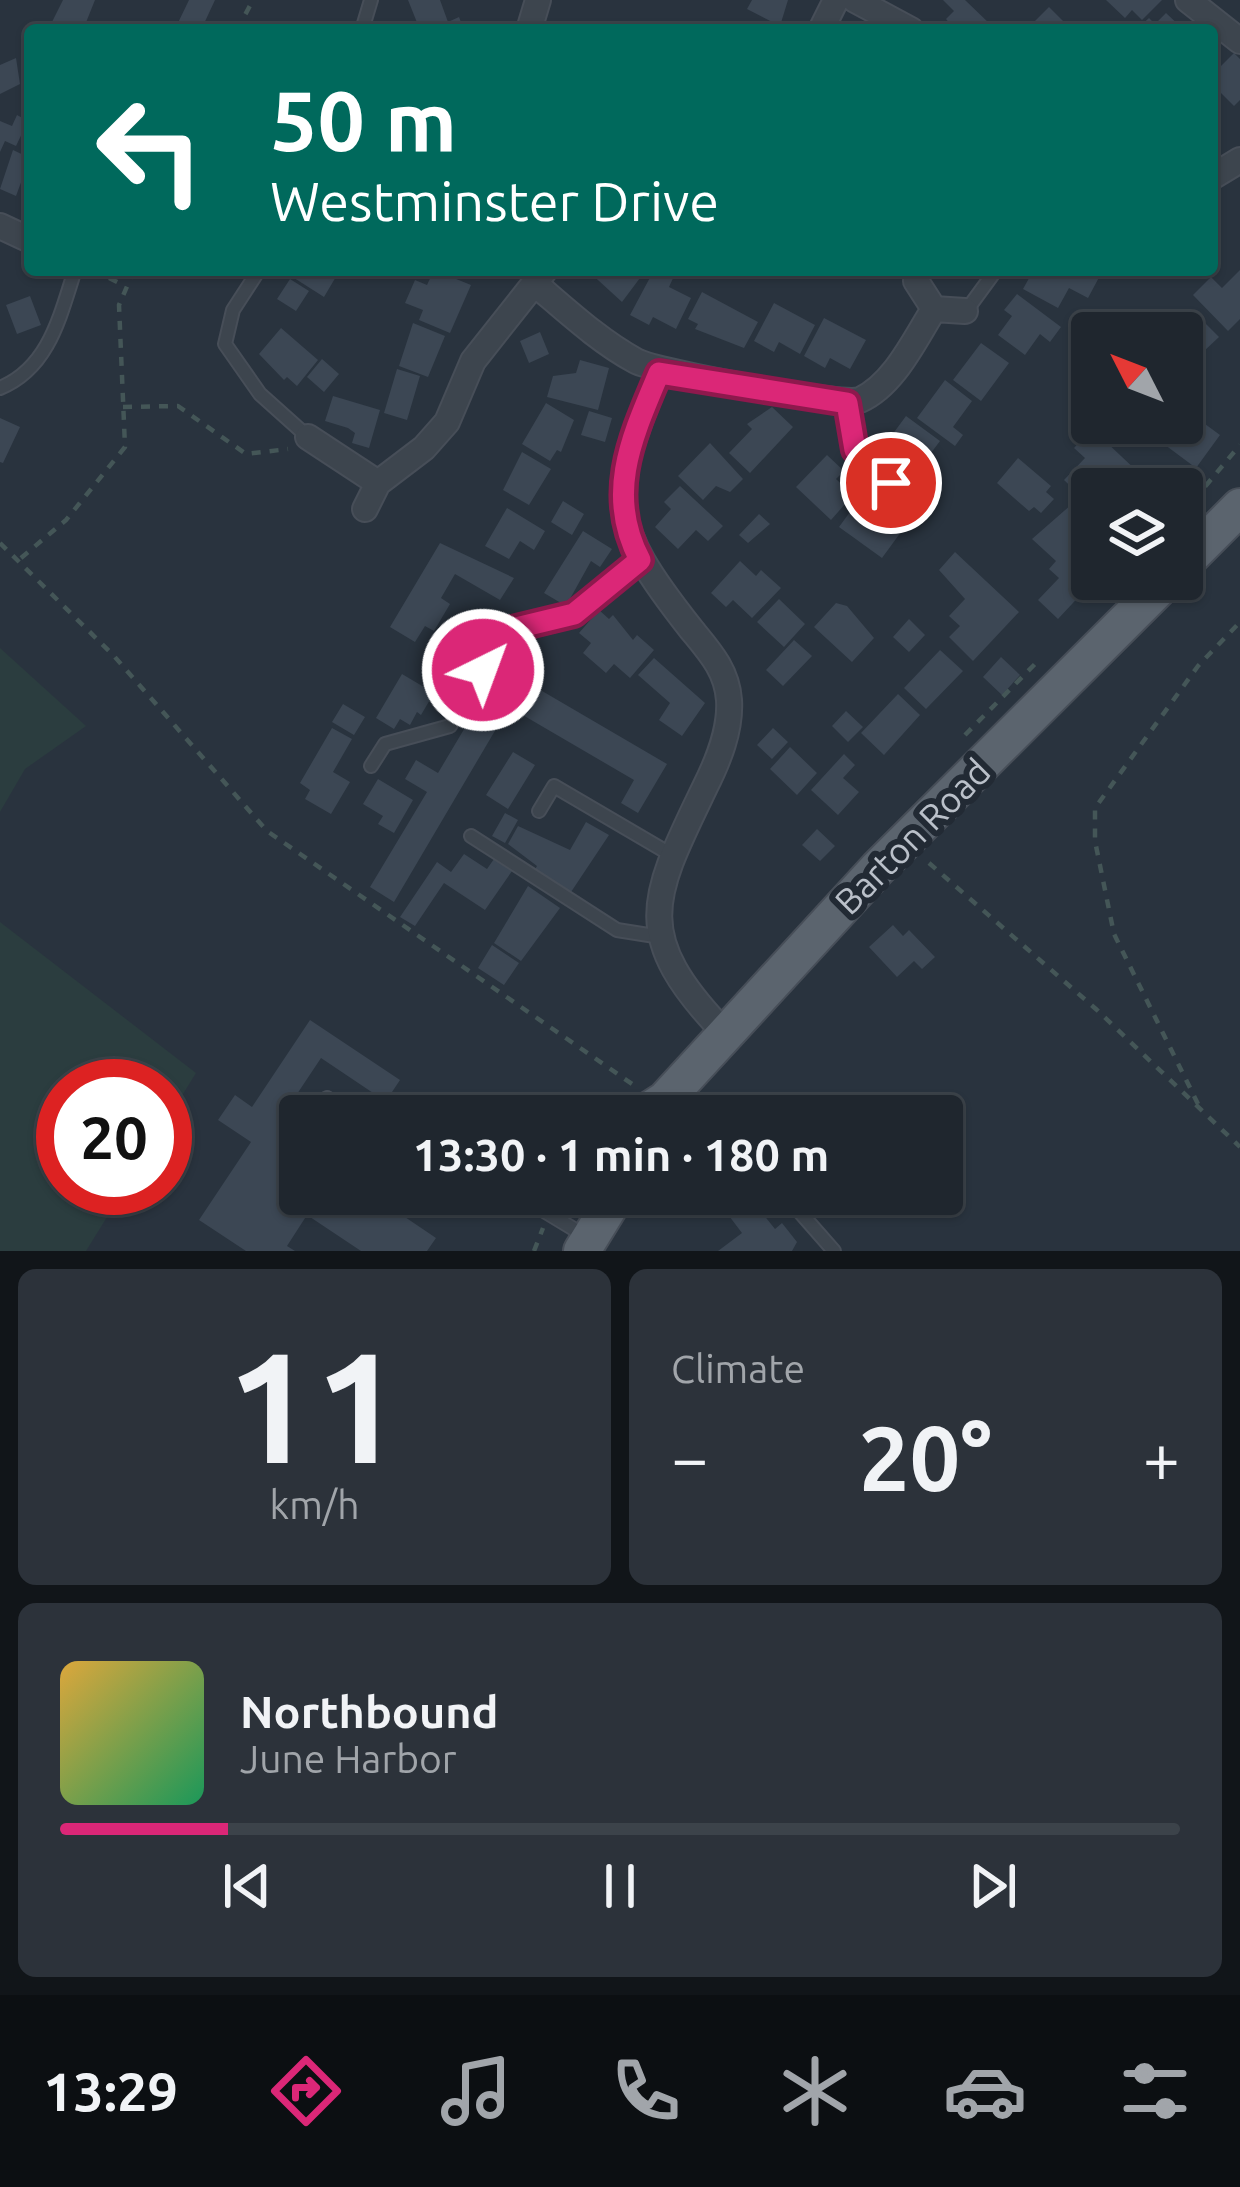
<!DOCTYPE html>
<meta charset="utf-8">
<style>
body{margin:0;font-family:Ubuntu,sans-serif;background:#2c323a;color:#f1f3f6;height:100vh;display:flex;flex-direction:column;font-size:45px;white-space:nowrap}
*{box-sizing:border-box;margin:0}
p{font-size:39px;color:#a1a5aa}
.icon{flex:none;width:66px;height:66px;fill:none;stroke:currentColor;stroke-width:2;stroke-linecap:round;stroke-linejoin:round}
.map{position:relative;height:1251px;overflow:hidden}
.details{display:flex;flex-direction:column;gap:18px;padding:18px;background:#111519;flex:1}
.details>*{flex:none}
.hud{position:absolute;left:24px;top:24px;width:1194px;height:252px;border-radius:12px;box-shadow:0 3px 9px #0004,0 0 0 3px #3c434a;background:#00695c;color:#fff;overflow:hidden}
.needle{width:78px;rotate:312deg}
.tools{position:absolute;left:1071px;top:312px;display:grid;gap:24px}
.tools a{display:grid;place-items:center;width:132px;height:132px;border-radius:12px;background:#1f262e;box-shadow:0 3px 9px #0004,0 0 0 3px #3c434a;font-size:60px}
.speed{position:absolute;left:36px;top:1059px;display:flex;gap:24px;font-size:60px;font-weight:700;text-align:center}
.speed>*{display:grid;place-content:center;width:156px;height:156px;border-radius:50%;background:#1f262e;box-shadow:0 3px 9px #0004,0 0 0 3px #3c434a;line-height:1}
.speed .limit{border:18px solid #d22;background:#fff;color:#111}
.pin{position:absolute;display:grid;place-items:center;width:102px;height:102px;color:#fff;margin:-51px;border:6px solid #fff;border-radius:50%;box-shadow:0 3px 12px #0007}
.me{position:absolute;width:132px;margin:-66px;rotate:42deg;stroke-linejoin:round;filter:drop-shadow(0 0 9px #0008)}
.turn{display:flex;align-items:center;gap:42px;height:252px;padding:0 48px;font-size:54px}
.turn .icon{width:156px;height:156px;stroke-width:2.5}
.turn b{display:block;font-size:84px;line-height:102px}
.big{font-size:90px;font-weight:600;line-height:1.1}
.details .card{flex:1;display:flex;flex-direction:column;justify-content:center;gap:18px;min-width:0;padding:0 42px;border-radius:18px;background:#2c323a}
.details .dial{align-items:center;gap:0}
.dial b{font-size:156px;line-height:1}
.song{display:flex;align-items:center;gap:36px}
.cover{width:144px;height:144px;border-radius:18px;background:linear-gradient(135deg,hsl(40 70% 55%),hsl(150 70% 35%))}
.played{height:12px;border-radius:6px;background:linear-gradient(90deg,#db2777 15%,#3c434a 15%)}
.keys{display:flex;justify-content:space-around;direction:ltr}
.heat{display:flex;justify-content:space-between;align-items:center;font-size:66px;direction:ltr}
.details .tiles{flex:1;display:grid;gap:18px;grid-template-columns:1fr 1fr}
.card:last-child{grid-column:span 2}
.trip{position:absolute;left:279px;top:1095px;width:684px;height:120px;border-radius:12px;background:#1f262e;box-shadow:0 3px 9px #0004,0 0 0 3px #3c434a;font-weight:600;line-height:120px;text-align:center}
.dock{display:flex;height:192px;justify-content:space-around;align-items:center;background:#0c0f12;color:#a1a5aa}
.dock .icon{width:84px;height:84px}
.dock .active{color:#db2777}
.dock b{font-size:54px;color:#f1f3f6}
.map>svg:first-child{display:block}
.green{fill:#2b3d3f}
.building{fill:#3c4754}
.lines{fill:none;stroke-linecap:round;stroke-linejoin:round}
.service-casing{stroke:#474e58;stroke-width:16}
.minor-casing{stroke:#474e58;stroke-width:28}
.primary-casing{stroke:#474e58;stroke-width:40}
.path{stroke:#445657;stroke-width:4.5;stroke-dasharray:9 9;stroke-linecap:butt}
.service{stroke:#3d454e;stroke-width:12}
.minor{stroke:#3d454e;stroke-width:24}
.primary{stroke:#5b646e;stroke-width:36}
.route-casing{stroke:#8e194d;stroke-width:30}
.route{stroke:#db2777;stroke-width:21}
.labels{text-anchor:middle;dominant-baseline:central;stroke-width:12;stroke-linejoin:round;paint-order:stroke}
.street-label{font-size:36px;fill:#bac0c9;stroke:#222a34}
</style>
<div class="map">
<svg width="1240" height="1251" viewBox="0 0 1240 1251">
<rect width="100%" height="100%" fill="#29333e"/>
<path class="green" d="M0 648 86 726 25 769 0 812Z
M0 922 196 1073 165 1123V1086H63V1188H125L86 1251H0Z"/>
<path class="building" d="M63 0H95L83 30H48Z
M189 0H215L201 30 176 27Z
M408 0H440L448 22 459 17 464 30H438L436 25 420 30Z
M752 0H788L780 26 747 9Z
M943 0H965L991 25 955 30 946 19 954 11Z
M1106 0H1162L1142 20 1132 10 1125 18Z
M1049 7 1072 30H1026Z
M1166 13 1184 30H1136L1149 18 1155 24Z
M1234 53 1240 59V100L1234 106 1212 84V75Z
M16 58 20 84 0 94V65Z
M17 115 28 121 16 146 5 141 0 152V121L12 126Z
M13 150 30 158 16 196 0 189Z
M295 270H340L324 297 291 276Z
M434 270 471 285 450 333 419 320 423 310 405 303 415 280 427 285Z
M587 270H638L643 274 622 302Z
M654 270 675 274 669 287 691 298 676 329 653 317 649 325 630 315Z
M1040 270H1103L1088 298 1069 288 1058 308 1023 289 1033 271Z
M1240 270V319L1228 331 1193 295 1211 277 1222 288Z
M290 279 309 291 296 311 277 299Z
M702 292 758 322 744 348 695 329 698 324 688 319Z
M1017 294 1061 327 1050 342 1040 334 1025 355 998 335 1012 316 1004 310Z
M30 296 41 325 17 334 6 305Z
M774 303 815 325 800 354 779 342 774 352 754 341Z
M824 318 866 340 850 369 830 358 825 368 804 356Z
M1203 321 1219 337 1202 353 1187 337Z
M413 323 445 336 428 377 399 366Z
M281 328 318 360 297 386 287 377 284 380 259 354Z
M540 332 549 354 529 363 520 341Z
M981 343 1009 363 981 401 953 380Z
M322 359 339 374 324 392 307 377Z
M580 360 609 368 598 410 547 397 553 376 576 373Z
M397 369 420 376 407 420 384 413Z
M945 380 972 401 953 427 963 435 955 446 917 418Z
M333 396 380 410 369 448 352 443 355 433 348 428 325 421Z
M546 403 574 420 561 452 557 450 550 461 522 444Z
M772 407 793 427 750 473 729 453 752 429 747 424Z
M589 411 612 418 605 442 581 435Z
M906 416 940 441 913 477 887 458 900 440 892 435Z
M0 418 20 427 3 463 0 462Z
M1201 421 1220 435 1196 468 1153 436 1163 423H1180L1193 432Z
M1084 437 1095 447 1103 439 1139 473 1124 489 1113 483 1107 489H1092V507L1064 480 1085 458 1074 448Z
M710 443 743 479 730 492 716 486 703 500 678 476Z
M522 452 551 469 529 505 503 490Z
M827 455 844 471 836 479 853 495 831 520 796 487Z
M1018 458 1051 486 1046 492 1054 499 1041 513 1034 507 1029 511 997 483Z
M680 486 723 526 708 541 696 530 678 549 655 527 671 509 664 502Z
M921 488 939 502 926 520 907 506Z
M563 501 584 514 572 535 551 522Z
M858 501 901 532 882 558 839 527Z
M1072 504 1089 519 1083 526 1092 535 1082 546 1092 555 1072 576 1086 589 1058 619 1038 600 1059 578 1049 569 1056 561 1032 539Z
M507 508 545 531 534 550 520 541 509 559 485 546Z
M759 514 770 524 748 543 739 535Z
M583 531 612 549 600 567 591 561 566 606 544 593Z
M440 543 514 578 500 600 455 574 441 598 450 604 434 631 425 626 415 642 390 627Z
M955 552 1019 612 973 661 949 637 960 626 949 616 965 599 939 570Z
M740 561 756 576 761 570 781 588 752 618 733 600 726 607 711 593Z
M779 599 805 624 784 647 757 622Z
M836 603 847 606 874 638 852 662 814 627Z
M599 610 609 619 613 615 633 640 637 635 654 650 630 678 614 664 606 673 583 653 591 643 579 633Z
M909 619 925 635 909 652 893 637Z
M517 640 540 654 525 681 667 764 638 813 621 803 634 780 509 707 394 902 370 887 427 792 405 779 416 760 438 773Z
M794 640 812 656 783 686 766 670Z
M940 650 963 671 926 709 904 688Z
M1001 657 1020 675 1002 695 983 677Z
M654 658 705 703 682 736 659 720 670 703 638 675Z
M402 674 434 693 421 715 417 712 410 725 400 719 394 729 376 718Z
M898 694 920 715 884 755 861 733Z
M343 704 365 717 354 735 332 722Z
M846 711 863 727 848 742 832 726Z
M332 728 352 739 333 772 350 782 331 814 305 799 310 790 300 783Z
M773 728 788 742 772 759 757 745Z
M790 747 817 773 797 795 770 769Z
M513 752 535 765 508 809 486 795Z
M844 754 855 765 843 778 859 792 838 815 811 790Z
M378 779 413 800 394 833 378 824 383 816 363 804Z
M505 813 518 820 505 843 492 836Z
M586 822 609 835 571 892 534 871 537 866 508 844 518 826 570 850Z
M817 829 835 846 820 861 802 845Z
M464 854 487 869 494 859 512 871 485 910 444 883 415 926 400 917 437 862 451 872Z
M528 886 560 908 521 961 494 943Z
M893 925 903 936 909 930 935 957 922 969 914 961 897 977 869 947Z
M492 945 519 963 504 985 478 968Z
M310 1020 400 1080 390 1095 421 1116H385L378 1112 385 1101 321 1058 277 1124 300 1139V1194H371L436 1238 427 1251H361L307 1215 287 1246 295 1251H246L199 1220 251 1142 218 1120 235 1095 252 1107Z
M741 1194H747L775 1229 782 1223 797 1242 792 1251H718L742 1233 723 1208Z"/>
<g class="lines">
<defs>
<path id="service" d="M362 30 371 0
M259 270 233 310 225 344 260 394 308 437
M966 311 996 270
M0 388C49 368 60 316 75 270
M847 402 855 450 891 483
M371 766 385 744 450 726 499 642 472 620
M539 811 554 786 670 854
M471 836 617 930 661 937
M327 1098 355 1116
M516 1194 587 1237
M784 1194 834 1251"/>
<path id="minor" d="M855 0 911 30
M1188 0 1240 41
M529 30 538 0
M821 30 836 0
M1212 177 1240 160
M0 226 30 240
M916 281 934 309 965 311
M534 283C566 310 599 341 636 361 656 372 844 407 860 400 894 385 915 339 934 309
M659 373C607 498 606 521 691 629 709 651 727 670 729 700 731 730 718 761 705 787 652 897 630 934 723 1031
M308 437 378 483
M365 509 378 483 424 448 447 422 473 361 545 270
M499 642 512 630 574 614 640 560"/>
<path id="primary" d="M1182 565 1240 507
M640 1116 665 1100 878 868 1168 579
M582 1251 617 1194"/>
</defs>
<use href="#service" class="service-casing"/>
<use href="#minor" class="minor-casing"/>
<use href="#primary" class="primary-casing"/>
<path class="path" d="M237 30 253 0
M93 270 125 286
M123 407 178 406 246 454 288 449
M1182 514 1240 445
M0 543 114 656 267 831 635 1086
M21 558 66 520 125 447 119 305 134 270
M965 735 1037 662
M929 863 1097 1010 1240 1147
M1198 1104 1114 934 1095 841V808L1198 666 1240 622
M534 1251 543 1228"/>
<use href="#service" class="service"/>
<use href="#minor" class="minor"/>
<use href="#primary" class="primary"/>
</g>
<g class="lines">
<defs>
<path id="route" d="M483 670 512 629 574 614 640 560C605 494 632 437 659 373L847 403 855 450 891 483"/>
</defs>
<use href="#route" class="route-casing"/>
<use href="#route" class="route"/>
</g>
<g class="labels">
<g class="street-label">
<text transform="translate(912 836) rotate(-45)">Barton Road</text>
</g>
</g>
</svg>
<div class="tools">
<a><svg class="needle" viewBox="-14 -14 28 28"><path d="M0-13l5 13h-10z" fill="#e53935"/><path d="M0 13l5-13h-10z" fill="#a1a5aa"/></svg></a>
<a><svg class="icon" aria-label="layers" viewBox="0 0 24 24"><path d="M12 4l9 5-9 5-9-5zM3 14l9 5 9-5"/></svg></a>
</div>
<div class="speed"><div class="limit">20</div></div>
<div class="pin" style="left:891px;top:483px;background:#d93025"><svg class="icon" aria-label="arrive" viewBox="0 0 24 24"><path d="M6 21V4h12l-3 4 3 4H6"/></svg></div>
<svg class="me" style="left:483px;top:670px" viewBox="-20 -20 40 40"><circle r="17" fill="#db2777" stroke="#fff" stroke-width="3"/><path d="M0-11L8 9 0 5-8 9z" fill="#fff"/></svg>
<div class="trip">13:30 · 1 min · 180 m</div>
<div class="hud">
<div class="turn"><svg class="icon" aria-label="left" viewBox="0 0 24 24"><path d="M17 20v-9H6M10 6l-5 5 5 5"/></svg><div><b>50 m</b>Westminster Drive</div></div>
</div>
</div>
<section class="details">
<div class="tiles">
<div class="card dial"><b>11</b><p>km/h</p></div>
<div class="card"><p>Climate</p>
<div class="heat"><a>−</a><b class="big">20°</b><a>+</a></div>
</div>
<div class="card">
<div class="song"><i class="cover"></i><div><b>Northbound</b><p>June Harbor</p></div></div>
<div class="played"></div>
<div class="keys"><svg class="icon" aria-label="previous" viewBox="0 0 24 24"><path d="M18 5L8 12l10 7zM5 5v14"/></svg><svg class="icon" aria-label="pause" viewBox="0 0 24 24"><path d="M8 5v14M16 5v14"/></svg><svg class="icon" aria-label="next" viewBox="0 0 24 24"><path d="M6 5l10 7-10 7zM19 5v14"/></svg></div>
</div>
</div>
</section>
<nav class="dock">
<b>13:29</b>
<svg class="icon active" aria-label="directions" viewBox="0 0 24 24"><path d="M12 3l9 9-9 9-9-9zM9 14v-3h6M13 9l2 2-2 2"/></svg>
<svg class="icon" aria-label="music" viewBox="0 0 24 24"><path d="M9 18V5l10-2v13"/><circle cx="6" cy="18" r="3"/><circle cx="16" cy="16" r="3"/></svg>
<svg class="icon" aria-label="phone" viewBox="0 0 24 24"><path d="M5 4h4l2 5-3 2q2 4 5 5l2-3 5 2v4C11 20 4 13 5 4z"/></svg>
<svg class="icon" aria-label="climate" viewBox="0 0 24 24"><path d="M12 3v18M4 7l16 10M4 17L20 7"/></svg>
<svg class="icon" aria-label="car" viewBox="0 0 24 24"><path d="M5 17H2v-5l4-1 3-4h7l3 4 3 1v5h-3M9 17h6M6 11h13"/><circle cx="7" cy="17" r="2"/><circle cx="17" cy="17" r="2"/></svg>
<svg class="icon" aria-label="filters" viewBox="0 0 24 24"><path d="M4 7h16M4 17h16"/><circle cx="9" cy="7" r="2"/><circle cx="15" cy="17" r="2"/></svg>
</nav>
